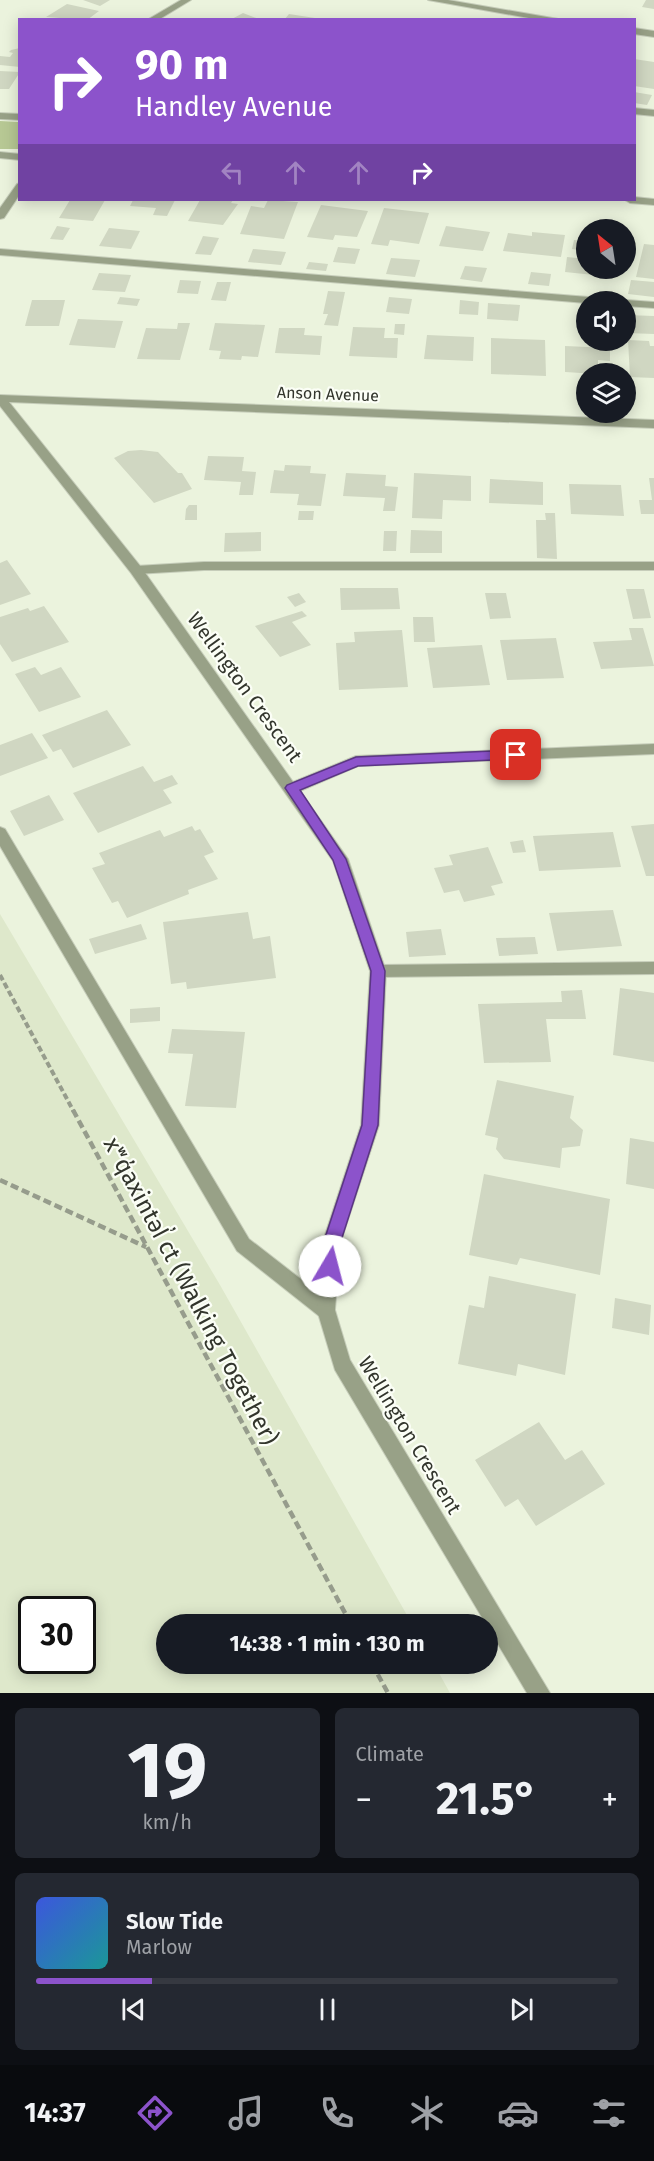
<!DOCTYPE html>
<meta charset="utf-8">
<style>
body{margin:0;font-family:"Fira Sans",sans-serif;background:#242831;color:#f1f3f6;height:100vh;display:flex;flex-direction:column;font-size:22px;white-space:nowrap}
*{box-sizing:border-box;margin:0}
p{font-size:20px;color:#9ea1a6}
.icon{flex:none;width:33px;height:33px;fill:none;stroke:currentColor;stroke-width:2;stroke-linecap:round;stroke-linejoin:round}
.map{position:relative;height:1693px;overflow:hidden}
.details{display:flex;flex-direction:column;gap:15px;padding:15px;background:#0d0f14;flex:1}
.details>*{flex:none}
.top-card{position:absolute;left:18px;top:18px;width:618px;height:183px;border-radius:0px;box-shadow:0 3px 15px #0003;background:#8c53cb;color:#fff;overflow:hidden}
.needle{width:39px;rotate:330deg}
.buttons{position:absolute;left:576px;top:219px;display:grid;gap:12px}
.buttons a{display:grid;place-items:center;width:60px;height:60px;border-radius:50%;background:#171b24;box-shadow:0 3px 15px #0003;font-size:30px}
.speed{position:absolute;left:18px;top:1596px;display:flex;gap:12px;font-size:30px;font-weight:700;text-align:center}
.speed>*{display:grid;place-content:center;width:78px;height:78px;border-radius:50%;background:#171b24;box-shadow:0 3px 15px #0003;line-height:1}
.speed .limit{border:3px solid #111;border-radius:9px;background:#fff;color:#111}
.pin{position:absolute;display:grid;place-items:center;width:51px;height:51px;color:#fff;margin:-26px;border-radius:12px;box-shadow:0 3px 9px #0006}
.me{position:absolute;width:66px;margin:-33px;rotate:8deg;stroke-linejoin:round;filter:drop-shadow(0 0 4px #0008)}
.turn{display:flex;align-items:center;gap:21px;height:126px;padding:0 18px;font-size:27px}
.turn .icon{width:78px;height:78px;stroke-width:2.5}
.turn b{display:block;font-size:42px;line-height:51px}
.lanes{display:flex;align-items:center;height:57px;padding:0 18px;background:#0003;justify-content:center;gap:30px;direction:ltr}
.lanes .off{opacity:.35}
.big{font-size:45px;font-weight:700;line-height:1.1}
.details .card{flex:1;display:flex;flex-direction:column;justify-content:center;gap:9px;min-width:0;padding:0 21px;border-radius:9px;background:#242831}
.details .dial{align-items:center;gap:0}
.dial b{font-size:78px;line-height:1}
.song{display:flex;align-items:center;gap:18px}
.cover{width:72px;height:72px;border-radius:9px;background:linear-gradient(135deg,hsl(230 70% 55%),hsl(180 70% 35%))}
.played{height:6px;border-radius:3px;background:linear-gradient(90deg,#8c53cb 20%,#363941 20%)}
.keys{display:flex;justify-content:space-around;direction:ltr}
.heat{display:flex;justify-content:space-between;align-items:center;font-size:33px;direction:ltr}
.details .tiles{flex:1;display:grid;gap:15px;grid-template-columns:1fr 1fr}
.card:last-child{grid-column:span 2}
.trip{position:absolute;left:156px;top:1614px;width:342px;height:60px;border-radius:30px;background:#171b24;box-shadow:0 3px 15px #0003;font-weight:700;line-height:60px;text-align:center}
.dock{display:flex;height:96px;justify-content:space-around;align-items:center;background:#090b0e;color:#9ea1a6}
.dock .icon{width:42px;height:42px}
.dock .on{color:#8c53cb}
.dock b{font-size:27px;color:#f1f3f6}
.map>svg:first-child{display:block}
.built{fill:#dee8cb;fill-rule:evenodd}
.green{fill:#b7c894}
.building{fill:#d0d7c2}
.lines{fill:none;stroke-linecap:round;stroke-linejoin:round}
.service-casing{stroke:#c6cdba;stroke-width:2}
.minor-casing{stroke:#c6cdba;stroke-width:2}
.path-far1{stroke:#969c8c;stroke-width:4;stroke-dasharray:6 3;stroke-linecap:butt}
.path{stroke:#969c8c;stroke-width:4.5;stroke-dasharray:8 4;stroke-linecap:butt}
.service{fill:#98a187;fill-rule:evenodd}
.minor{fill:#98a187;fill-rule:evenodd}
.route{fill:#8c53cb;stroke:#5b3684;stroke-width:1.5}
.labels{text-anchor:middle;dominant-baseline:central;stroke-width:4.5;stroke-linejoin:round;paint-order:stroke}
.far-street-label{font-size:16px;fill:#32352c;stroke:#fbfef6}
.street-label{font-size:20px;fill:#32352c;stroke:#fbfef6}
.near-street-label{font-size:24px;fill:#32352c;stroke:#fbfef6}
</style>
<div class="map">
<svg width="654" height="1693" viewBox="0 0 654 1693">
<rect width="100%" height="100%" fill="#ebf3dd"/>
<path class="built" d="M0 914 220 1285 412 1624H166V1664H434L450 1693H0ZM32 1610H82V1660H32Z"/>
<path class="green" d="M0 121 19 122V149H0Z"/>
<path class="building" d="M83 0H110L100 6Z
M646 0H654V9L642 7Z
M67 4 99 11 87 20 46 17Z
M243 13 259 19V20H230Z
M289 14 315 18V20H284Z
M20 48V67L0 65V56L10 57 13 53 9 52 11 50Z
M634 59 654 62V89L634 86Z
M0 71 20 72 9 89H0Z
M634 92 652 95 647 105 634 103Z
M70 200H105L93 221 59 218Z
M133 200H175L167 216 153 215 156 208 130 206Z
M200 200H233L231 203 238 204 223 225 188 221Z
M268 200 298 202 284 239 240 234 251 206 264 208Z
M321 205 368 211 357 237 335 235 333 240 307 237Z
M384 208 429 213 419 244 390 240 388 246 371 244Z
M57 226 70 228 63 240 50 239Z
M446 226 490 232 483 251 439 246Z
M109 228 140 231 131 249 99 246Z
M532 232 565 235 561 257 503 251 508 233 532 236Z
M585 232 586 251 572 249 574 240 584 241Z
M203 236 219 238 211 255 195 254Z
M644 244 654 245V279L636 277Z
M338 247 360 249 355 264 333 262Z
M253 249 286 252 281 265 248 262Z
M567 257 586 259V268H595L594 275 565 272Z
M391 258 420 260 415 277 386 274Z
M309 262 328 264 326 271 306 269Z
M465 266 487 268 482 282 460 279Z
M531 272 551 274 549 286 528 284Z
M99 273 131 275 125 292 92 290Z
M180 280 201 281 198 294 177 293Z
M631 280 654 282V297L628 294Z
M217 282H231L226 301 211 300Z
M328 291 345 292 338 326 324 325 328 314H323Z
M120 297 140 299 137 306 117 304Z
M389 297 412 299 409 314 386 312Z
M32 300H65L59 326H25Z
M460 300 479 302 478 315 459 314Z
M488 303 520 305 518 321 487 319Z
M626 315 654 316V334L626 333Z
M78 319 123 321 115 348 69 345Z
M178 323H190L180 360 137 359 146 328 177 329Z
M215 323 265 325 258 357 242 356 241 360 219 359 221 351 209 350Z
M395 324H405L404 335 394 334Z
M353 327 385 328 384 338H398L397 358 349 356Z
M279 328H305L304 335 322 336 320 355 275 353Z
M427 335 474 337 473 361 424 359Z
M491 338 545 340 546 376 491 374Z
M628 340 649 341 650 346H654V378L630 377Z
M565 346 610 348V361L598 360V374L565 372Z
M141 450 158 452 178 473H182L192 489 154 503 114 458 128 451Z
M208 456 244 457 242 471 256 472 253 495H239L241 482 204 480Z
M285 465 311 466 310 473 326 474 321 506 297 505 299 494 270 493 274 470 284 471Z
M346 473 386 475 385 486 398 487 395 511H383L385 498 343 496Z
M414 473 471 476V501L443 500 442 519 412 518Z
M649 478H654V514H641L639 500H652Z
M490 479 543 482V505L489 503Z
M569 484 621 485 624 516 571 514Z
M189 505H197V520H185L186 509Z
M299 511H314L313 520H298Z
M545 513H555L557 559 537 558 536 520H546Z
M411 530 442 531V553H410Z
M384 531H397L396 551H383Z
M261 532V551L224 552 225 533Z
M7 560 31 594 0 605V563Z
M340 588H398L400 609 341 610Z
M626 589H644L651 618 633 619Z
M299 593 306 602 295 607 287 597Z
M485 593H506L511 618 490 619Z
M44 606 69 642 12 662 0 644V617L28 608 30 611Z
M302 611 307 616 292 622 311 645 280 657 255 626Z
M413 617H433L435 642H414Z
M629 628H643L654 666 601 669 593 642 632 640Z
M402 630 408 687 339 690 336 643 355 642 354 632Z
M556 638 564 678 507 680 500 640Z
M482 645 490 685 433 688 427 648Z
M35 667 41 675 61 667 81 697 39 712 15 674Z
M107 710 131 745 73 768 61 749 53 752 42 735Z
M32 733 48 758 0 776V745Z
M143 766 154 782 172 775 178 784 163 790 172 803 98 833 73 793Z
M49 795 64 820 24 836 10 811Z
M654 824V876H646L631 826Z
M192 826 195 831 200 829 214 852 204 856 218 879 188 890 189 894 127 918 118 901 112 903 92 868 105 864 99 853 160 830 164 837Z
M613 832 621 867 539 871 533 836Z
M523 840 526 852 513 853 510 842Z
M488 847 503 883 491 886 495 895 464 902 459 890 444 893 434 868 453 865 449 855Z
M613 910 622 946 557 951 549 913Z
M248 912 253 939 270 936 276 978 187 989 186 982 171 984 163 922Z
M141 924 147 939 95 954 89 939Z
M441 929 446 955 409 957 406 932Z
M535 937 538 954 499 956 496 938Z
M620 988 654 993V1062L613 1055Z
M582 990 586 1019H546L551 1062 484 1063 478 1004 562 1002 561 991Z
M160 1007V1021L130 1023V1009Z
M172 1029 245 1032 236 1108 185 1106 193 1054 168 1053Z
M497 1080 574 1096 570 1118 583 1130 580 1146 562 1148 560 1168 504 1159 496 1149 498 1138 485 1135Z
M630 1138 654 1142V1189L626 1184Z
M484 1174 610 1199 600 1275 520 1258 517 1265 469 1255Z
M489 1276 576 1294 565 1375 518 1364 516 1376 458 1364 469 1305 484 1308Z
M615 1298 651 1305 649 1335 612 1328Z
M539 1422 565 1460 582 1450 605 1484 536 1526 518 1499 505 1507 475 1460Z"/>
<g class="lines">
<defs>
<path id="service" d="M634 108 654 110V116L634 114Z
M0 249 613 299 618 302 586 303 0 255Z
M626 300 654 302V308L626 306V302H622Z
M204 562H654V570H204L136 574 130 570 136 566Z
M0 827 5 829 249 1239 333 1304 335 1310 333 1316 326 1319 319 1316 237 1251 0 846Z
M654 962V974L378 977 372 976 370 971 372 966 378 965Z"/>
<path id="minor" d="M181 0H191L158 20H147Z
M428 0H448L564 20H540Z
M634 28 654 31V37L634 34Z
M0 113 20 114V120L0 119Z
M0 152 20 154V160L0 158Z
M20 183V194L4 218 0 219V208L17 184Z
M634 197 654 199V205L630 203 625 200H634Z
M0 395 654 420V428L9 402 141 567 293 782 356 756 654 744V754L358 766 300 791 348 859 386 971 379 1125 340 1244 335 1310 350 1360 550 1693H527L335 1370 317 1310 322 1244 361 1125 370 971 333 861 131 573 0 406Z"/>
</defs>
<use href="#service" class="service-casing"/>
<use href="#minor" class="minor-casing"/>
<path class="path-far1" d="M0 975 74 1112"/>
<path class="path" d="M73 1110 351 1624
M0 1180 146 1247
M372 1664 388 1693"/>
<use href="#service" class="service"/>
<use href="#minor" class="minor"/>
</g>
<path class="route" d="M516 750 523 755 516 759 358 766 300 790 346 859 385 971 378 1125 340 1244 335 1272 330 1274 324 1272 321 1266 323 1244 362 1125 371 971 333 860 285 788 287 785 356 757Z"/>
<g class="labels">
<g class="far-street-label">
<text transform="translate(328 394) rotate(2)">Anson Avenue</text>
</g>
<g class="street-label">
<text transform="translate(245 687) rotate(54)">Wellington Crescent</text>
<text transform="translate(410 1435) rotate(59)">Wellington Crescent</text>
</g>
<g class="near-street-label">
<text transform="translate(191 1291) rotate(62)">xʷq̓axintəl̕ ct (Walking Together)</text>
</g>
</g>
</svg>
<div class="buttons">
<a><svg class="needle" viewBox="-14 -14 28 28"><path d="M0-13l5 13h-10z" fill="#e53935"/><path d="M0 13l5-13h-10z" fill="#9ea1a6"/></svg></a>
<a><svg class="icon" aria-label="sound" viewBox="0 0 24 24"><path d="M4 9h4l5-4v14l-5-4H4zM17 9q2 3 0 6"/></svg></a>
<a><svg class="icon" aria-label="layers" viewBox="0 0 24 24"><path d="M12 4l9 5-9 5-9-5zM3 14l9 5 9-5"/></svg></a>
</div>
<div class="speed"><div class="limit">30</div></div>
<div class="pin" style="left:516px;top:755px;background:#d93025"><svg class="icon" aria-label="arrive" viewBox="0 0 24 24"><path d="M6 21V4h12l-3 4 3 4H6"/></svg></div>
<svg class="me" style="left:330px;top:1266px" viewBox="-20 -20 40 40"><circle r="19" fill="#fff"/><path d="M0-13L10 11 0 6-10 11z" fill="#8c53cb"/></svg>
<div class="trip">14:38 · 1 min · 130 m</div>
<div class="top-card">
<div class="turn"><svg class="icon" aria-label="right" viewBox="0 0 24 24"><path d="M7 20v-9h11M14 6l5 5-5 5"/></svg><div><b>90 m</b>Handley Avenue</div></div>
<div class="lanes"><svg class="icon off" aria-label="left" viewBox="0 0 24 24"><path d="M17 20v-9H6M10 6l-5 5 5 5"/></svg><svg class="icon off" aria-label="ahead" viewBox="0 0 24 24"><path d="M12 20V5M6 11l6-6 6 6"/></svg><svg class="icon off" aria-label="ahead" viewBox="0 0 24 24"><path d="M12 20V5M6 11l6-6 6 6"/></svg><svg class="icon" aria-label="right" viewBox="0 0 24 24"><path d="M7 20v-9h11M14 6l5 5-5 5"/></svg></div>
</div>
</div>
<section class="details">
<div class="tiles">
<div class="card dial"><b>19</b><p>km/h</p></div>
<div class="card"><p>Climate</p>
<div class="heat"><a>−</a><b class="big">21.5°</b><a>+</a></div>
</div>
<div class="card">
<div class="song"><i class="cover"></i><div><b>Slow Tide</b><p>Marlow</p></div></div>
<div class="played"></div>
<div class="keys"><svg class="icon" aria-label="previous" viewBox="0 0 24 24"><path d="M18 5L8 12l10 7zM5 5v14"/></svg><svg class="icon" aria-label="pause" viewBox="0 0 24 24"><path d="M8 5v14M16 5v14"/></svg><svg class="icon" aria-label="next" viewBox="0 0 24 24"><path d="M6 5l10 7-10 7zM19 5v14"/></svg></div>
</div>
</div>
</section>
<nav class="dock">
<b>14:37</b>
<svg class="icon on" aria-label="directions" viewBox="0 0 24 24"><path d="M12 3l9 9-9 9-9-9zM9 14v-3h6M13 9l2 2-2 2"/></svg>
<svg class="icon" aria-label="music" viewBox="0 0 24 24"><path d="M9 18V5l10-2v13"/><circle cx="6" cy="18" r="3"/><circle cx="16" cy="16" r="3"/></svg>
<svg class="icon" aria-label="phone" viewBox="0 0 24 24"><path d="M5 4h4l2 5-3 2q2 4 5 5l2-3 5 2v4C11 20 4 13 5 4z"/></svg>
<svg class="icon" aria-label="climate" viewBox="0 0 24 24"><path d="M12 3v18M4 7l16 10M4 17L20 7"/></svg>
<svg class="icon" aria-label="car" viewBox="0 0 24 24"><path d="M5 17H2v-5l4-1 3-4h7l3 4 3 1v5h-3M9 17h6M6 11h13"/><circle cx="7" cy="17" r="2"/><circle cx="17" cy="17" r="2"/></svg>
<svg class="icon" aria-label="filters" viewBox="0 0 24 24"><path d="M4 7h16M4 17h16"/><circle cx="9" cy="7" r="2"/><circle cx="15" cy="17" r="2"/></svg>
</nav>
